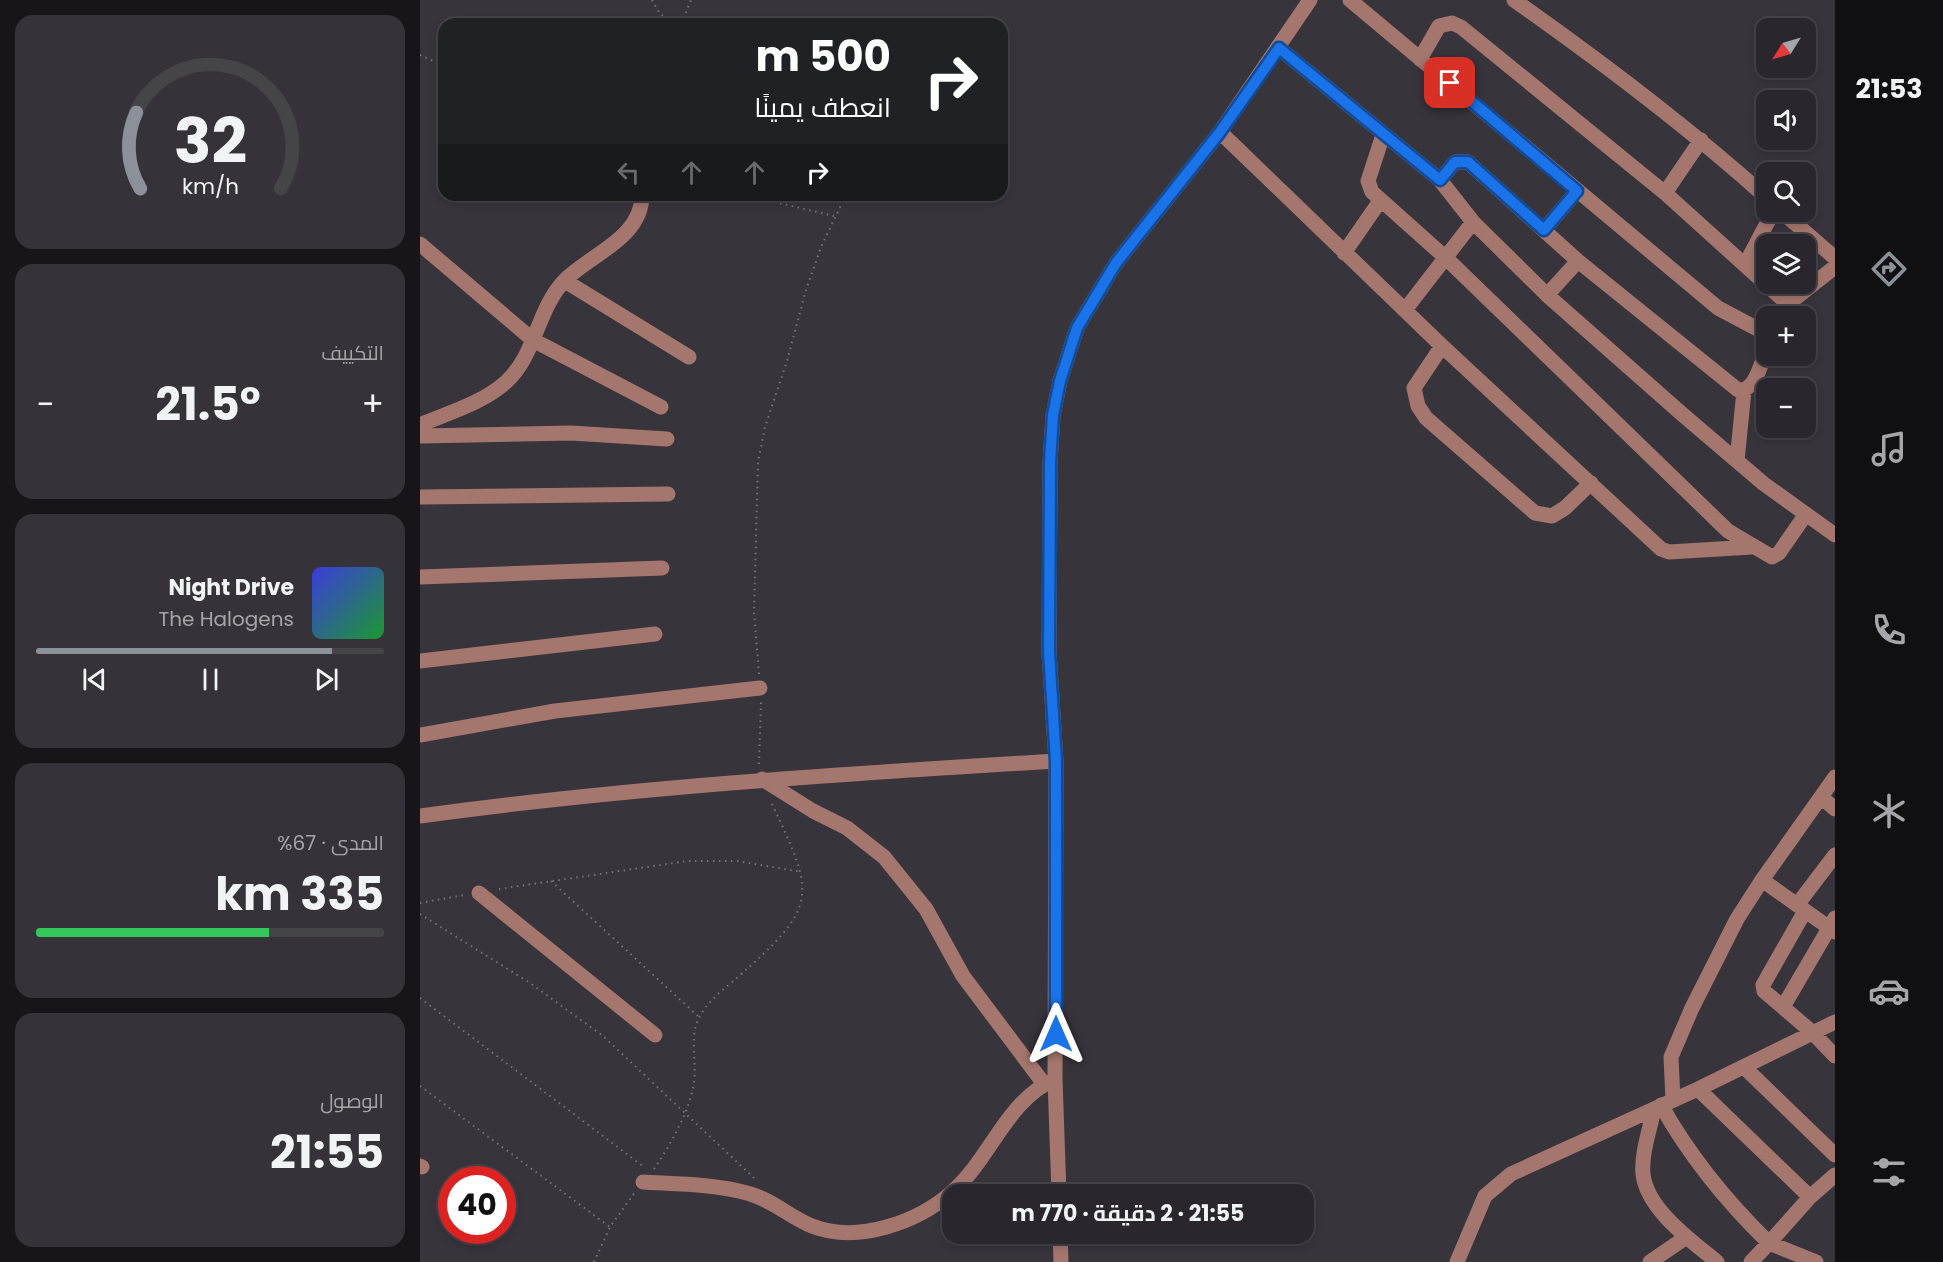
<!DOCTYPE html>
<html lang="ar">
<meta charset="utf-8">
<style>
body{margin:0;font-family:Poppins,Cairo,sans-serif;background:#353339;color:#f1f3f6;direction:rtl;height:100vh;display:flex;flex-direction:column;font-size:22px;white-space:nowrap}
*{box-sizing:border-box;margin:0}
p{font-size:20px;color:#a5a5aa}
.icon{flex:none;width:33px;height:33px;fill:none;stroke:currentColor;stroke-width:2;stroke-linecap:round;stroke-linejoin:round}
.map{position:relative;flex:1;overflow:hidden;direction:ltr}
.details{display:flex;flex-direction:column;gap:15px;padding:15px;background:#171519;width:420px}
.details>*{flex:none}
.guide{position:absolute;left:18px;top:18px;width:570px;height:183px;border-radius:18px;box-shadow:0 3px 9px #0003,0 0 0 2px #454449;direction:rtl;background:#202124;color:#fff;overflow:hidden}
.needle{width:39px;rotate:233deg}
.buttons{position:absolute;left:1336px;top:18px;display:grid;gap:12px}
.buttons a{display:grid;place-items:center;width:60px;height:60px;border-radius:12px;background:#29272d;box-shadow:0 3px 9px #0003,0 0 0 2px #454449;font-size:30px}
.speed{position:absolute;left:18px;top:1166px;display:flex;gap:12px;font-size:30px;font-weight:700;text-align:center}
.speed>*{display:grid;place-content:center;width:78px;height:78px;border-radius:50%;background:#29272d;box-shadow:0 3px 9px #0003,0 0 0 2px #454449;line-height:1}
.speed .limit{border:9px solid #d22;background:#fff;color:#111}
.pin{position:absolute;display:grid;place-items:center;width:51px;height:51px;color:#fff;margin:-26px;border-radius:12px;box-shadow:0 3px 9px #0006}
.me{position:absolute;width:66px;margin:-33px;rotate:0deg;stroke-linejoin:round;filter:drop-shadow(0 0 4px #0008)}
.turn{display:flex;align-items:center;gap:21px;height:126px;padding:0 18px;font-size:27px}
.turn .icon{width:78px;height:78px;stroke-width:2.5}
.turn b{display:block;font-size:42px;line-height:51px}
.lanes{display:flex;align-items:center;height:57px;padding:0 18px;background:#0003;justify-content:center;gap:30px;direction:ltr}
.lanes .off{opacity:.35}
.big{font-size:45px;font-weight:700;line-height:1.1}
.details .card{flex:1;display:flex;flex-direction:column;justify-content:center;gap:9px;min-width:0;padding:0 21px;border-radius:18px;background:#353339}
.details .dial{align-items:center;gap:0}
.dial svg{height:156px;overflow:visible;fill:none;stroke:#454449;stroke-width:7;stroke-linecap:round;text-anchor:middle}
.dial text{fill:#f1f3f6;stroke:none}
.song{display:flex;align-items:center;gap:18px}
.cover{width:72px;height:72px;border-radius:9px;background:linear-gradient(135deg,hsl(240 70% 55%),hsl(130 70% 35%))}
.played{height:6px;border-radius:3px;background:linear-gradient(90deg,#8c9099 85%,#454449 85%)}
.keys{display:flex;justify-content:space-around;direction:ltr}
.heat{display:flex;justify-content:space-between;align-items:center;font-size:33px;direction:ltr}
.charge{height:9px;border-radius:4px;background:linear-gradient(90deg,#34c759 67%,#454449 0)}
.trip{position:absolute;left:522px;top:1184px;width:372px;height:60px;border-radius:18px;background:#29272d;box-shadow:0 3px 9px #0003,0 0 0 2px #454449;font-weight:700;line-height:60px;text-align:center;direction:rtl}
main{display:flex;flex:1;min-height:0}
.dock{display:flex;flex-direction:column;width:108px;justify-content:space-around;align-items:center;background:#101012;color:#a5a5aa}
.dock .icon{width:42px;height:42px}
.dock .current{color:#8c9099}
.dock b{font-size:27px;color:#f1f3f6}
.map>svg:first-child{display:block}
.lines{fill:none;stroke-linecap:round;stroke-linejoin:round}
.path{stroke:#76737a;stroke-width:2;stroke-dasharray:1.5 4.5;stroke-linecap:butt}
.minor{stroke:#a4766e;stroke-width:15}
.route-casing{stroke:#114b97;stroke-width:15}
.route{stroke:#1a73e8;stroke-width:10}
</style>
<main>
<nav class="dock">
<b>21:53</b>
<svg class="icon current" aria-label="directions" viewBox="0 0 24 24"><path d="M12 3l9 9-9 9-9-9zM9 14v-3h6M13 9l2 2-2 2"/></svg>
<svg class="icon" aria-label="music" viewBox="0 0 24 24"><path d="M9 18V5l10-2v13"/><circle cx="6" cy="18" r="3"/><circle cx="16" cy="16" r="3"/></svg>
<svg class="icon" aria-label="phone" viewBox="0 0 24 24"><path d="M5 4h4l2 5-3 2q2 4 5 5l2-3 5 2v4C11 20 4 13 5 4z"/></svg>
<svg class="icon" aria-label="climate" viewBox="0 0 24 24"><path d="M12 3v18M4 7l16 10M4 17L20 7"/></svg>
<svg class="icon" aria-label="car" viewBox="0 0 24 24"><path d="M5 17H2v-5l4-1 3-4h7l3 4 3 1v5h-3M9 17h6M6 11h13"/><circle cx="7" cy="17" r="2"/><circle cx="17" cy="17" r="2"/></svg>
<svg class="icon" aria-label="filters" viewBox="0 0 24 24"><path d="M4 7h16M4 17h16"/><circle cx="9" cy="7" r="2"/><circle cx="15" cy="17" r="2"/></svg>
</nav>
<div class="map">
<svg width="1415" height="1262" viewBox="0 0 1415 1262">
<rect width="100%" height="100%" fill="#37343c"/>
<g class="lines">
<path class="path" d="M232 0 240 14 256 24
M261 24 271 0
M0 55 24 66
M325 195 414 216
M339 674 334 613 338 462 345 427 367 361 386 290 401 247 426 195
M339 764 341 701
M131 881 279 1017
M79 889 267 861H317L382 872
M0 903 44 895
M0 914 110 983 183 1036 335 1179
M0 998 224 1167
M0 1086 190 1227
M234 1169C250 1145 267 1116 273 1088 278 1066 269 1040 278 1020 286 1002 304 989 318 977 398 906 396 897 352 804
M174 1262 190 1227 215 1192"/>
<path class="minor" d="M930 0 1298 308 1347 334
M1094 0C1182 62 1267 126 1347 198
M859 48 1020 180 1053 222 1127 295 1262 414 1344 484 1415 535
M1000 59 1019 26 1032 23 1041 27 1245 193 1368 304
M800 132 1022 346 1241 549 1249 552 1332 547
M963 135 948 181 952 192 1026 258 1308 531 1352 557 1359 553 1386 514
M1020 180 1035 162H1048L1158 261 1318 390C1336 392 1341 362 1347 348
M1245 193 1281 140
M1362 212 1415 258
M1124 230 1157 191
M0 244 113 340 241 407
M924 253 960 201
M1325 265 1353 212
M145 281 269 357
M1127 295 1158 261
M985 310 1053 222
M1361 316 1368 304 1415 267
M1022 346 994 388 998 406 1006 418 1115 513 1132 516 1145 508 1171 483
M0 425C28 413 63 403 86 382 116 355 117 309 145 280 171 254 222 238 222 195
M0 436 151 433 247 439
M1317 461 1324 391
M0 497 248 494
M0 577 242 568
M0 661 235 634
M0 735 135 711 340 688
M1415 777 1342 880 1415 932
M342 779 393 811 427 828 464 857 506 909 543 976 624 1084
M1401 797 1415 809
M0 816C211 787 423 774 636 761
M59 893 235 1035
M1377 905 1415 855
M1385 911 1343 985 1344 991 1393 1033 1415 1056
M1363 1007 1415 918
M1324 1067 1415 1155
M1278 1089 1390 1197
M1253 1100 1251 1057 1272 1008 1317 919 1342 880
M1241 1105C1270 1157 1307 1202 1349 1243L1390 1197 1415 1175
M1234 1109C1230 1129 1221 1154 1223 1174 1227 1210 1272 1241 1297 1262
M0 1166 2 1167
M223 1182C257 1184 294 1184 327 1193 351 1199 370 1217 392 1226 438 1244 498 1222 532 1192 571 1158 586 1101 635 1079
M639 1194 635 1079 636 761 629 652 630 463 633 415 640 381 657 328 696 263 800 132 890 0
M640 1233 641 1262
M1037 1262 1065 1196 1091 1174 1278 1089 1415 1022
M1230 1262 1265 1238
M1331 1262 1349 1243 1396 1262"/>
</g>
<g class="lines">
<defs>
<path id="route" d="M636 1034V761L629 652 630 463 633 415 640 381 657 328 696 263 800 132 859 48 1020 180 1035 162H1048L1124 230 1157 191 1030 83"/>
</defs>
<use href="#route" class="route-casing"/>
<use href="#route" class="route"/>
</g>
</svg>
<div class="buttons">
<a><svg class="needle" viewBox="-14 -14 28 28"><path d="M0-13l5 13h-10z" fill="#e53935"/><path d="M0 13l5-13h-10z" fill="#a5a5aa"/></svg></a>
<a><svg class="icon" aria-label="sound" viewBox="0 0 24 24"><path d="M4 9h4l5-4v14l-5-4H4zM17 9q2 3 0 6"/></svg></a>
<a><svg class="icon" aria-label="search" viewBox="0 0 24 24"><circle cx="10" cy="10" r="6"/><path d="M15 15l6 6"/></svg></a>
<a><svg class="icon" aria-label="layers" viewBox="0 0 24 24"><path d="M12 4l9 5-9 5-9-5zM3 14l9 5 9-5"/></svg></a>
<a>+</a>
<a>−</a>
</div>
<div class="speed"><div class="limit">40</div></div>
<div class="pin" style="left:1030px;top:83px;background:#d93025"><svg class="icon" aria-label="arrive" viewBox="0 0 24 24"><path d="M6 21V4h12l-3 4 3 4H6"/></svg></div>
<svg class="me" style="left:636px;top:1034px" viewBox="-20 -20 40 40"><path d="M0-17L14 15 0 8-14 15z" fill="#1a73e8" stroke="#fff" stroke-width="4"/></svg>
<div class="trip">21:55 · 2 دقيقة · 770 m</div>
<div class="guide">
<div class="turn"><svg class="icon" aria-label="right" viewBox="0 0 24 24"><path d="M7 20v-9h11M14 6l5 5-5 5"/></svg><div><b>500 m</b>انعطف يمينًا</div></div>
<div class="lanes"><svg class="icon off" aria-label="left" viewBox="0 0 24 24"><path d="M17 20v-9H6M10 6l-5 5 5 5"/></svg><svg class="icon off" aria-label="ahead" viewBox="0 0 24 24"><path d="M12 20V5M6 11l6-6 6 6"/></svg><svg class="icon off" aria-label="ahead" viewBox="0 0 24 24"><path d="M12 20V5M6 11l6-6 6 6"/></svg><svg class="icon" aria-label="right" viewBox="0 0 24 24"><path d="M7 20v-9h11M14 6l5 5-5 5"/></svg></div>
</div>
</div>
<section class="details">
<div class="card dial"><svg viewBox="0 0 100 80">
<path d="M14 69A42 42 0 1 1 86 69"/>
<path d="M14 69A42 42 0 0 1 12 30" stroke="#8c9099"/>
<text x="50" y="56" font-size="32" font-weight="700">32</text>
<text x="50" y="72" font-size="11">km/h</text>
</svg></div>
<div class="card"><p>التكييف</p>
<div class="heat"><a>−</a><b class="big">21.5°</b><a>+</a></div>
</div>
<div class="card">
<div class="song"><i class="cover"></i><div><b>Night Drive</b><p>The Halogens</p></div></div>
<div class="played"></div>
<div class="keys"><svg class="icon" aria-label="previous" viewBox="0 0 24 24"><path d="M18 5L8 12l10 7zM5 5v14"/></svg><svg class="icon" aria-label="pause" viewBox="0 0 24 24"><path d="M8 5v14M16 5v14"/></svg><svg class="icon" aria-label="next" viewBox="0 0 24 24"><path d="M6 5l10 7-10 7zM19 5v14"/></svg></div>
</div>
<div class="card"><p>المدى · 67%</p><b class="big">335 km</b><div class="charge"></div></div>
<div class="card"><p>الوصول</p><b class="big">21:55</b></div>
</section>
</main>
